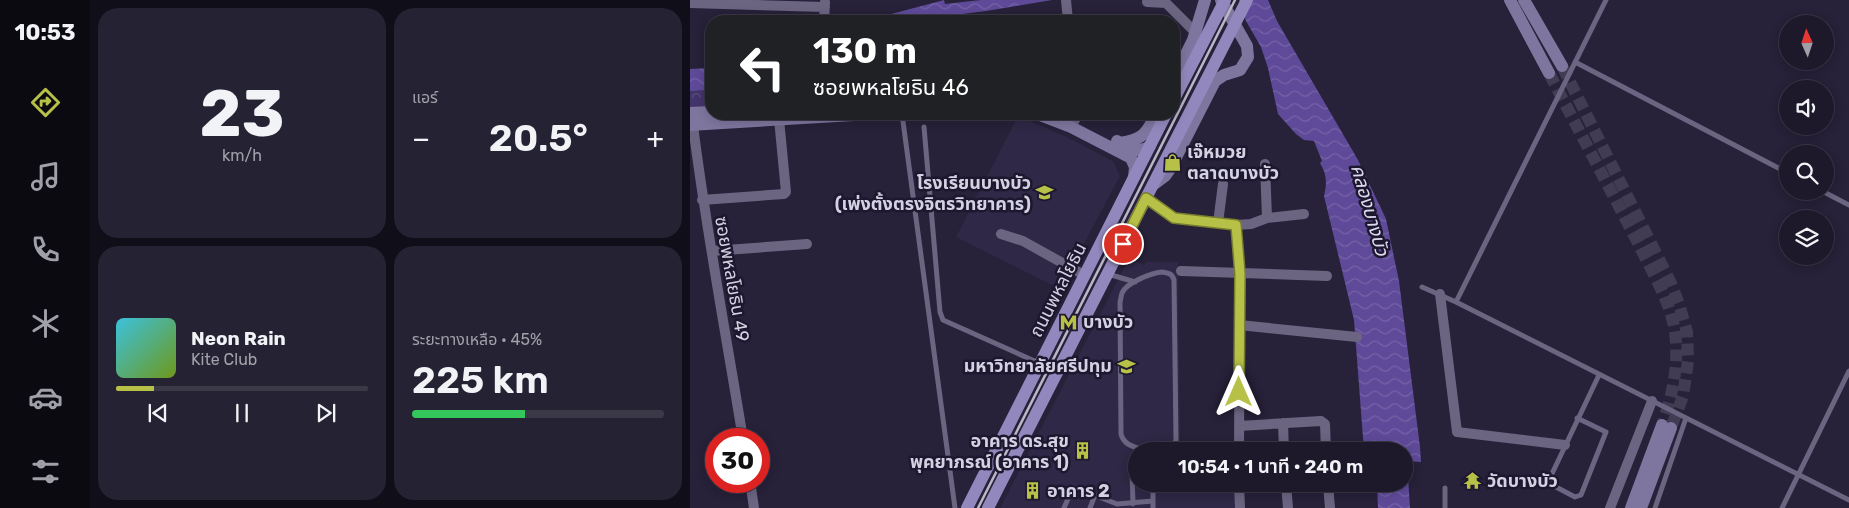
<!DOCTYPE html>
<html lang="th">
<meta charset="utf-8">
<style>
body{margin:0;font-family:Rubik,"Noto Sans Thai",sans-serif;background:#252233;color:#f1f3f6;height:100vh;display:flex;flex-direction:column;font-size:19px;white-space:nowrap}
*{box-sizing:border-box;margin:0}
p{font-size:16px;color:#a0a0a9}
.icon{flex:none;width:28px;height:28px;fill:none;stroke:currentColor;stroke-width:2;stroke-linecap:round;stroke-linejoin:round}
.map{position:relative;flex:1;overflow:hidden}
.side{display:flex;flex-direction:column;gap:8px;padding:8px;background:#100e18;width:600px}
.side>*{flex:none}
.top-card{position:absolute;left:15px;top:15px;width:475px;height:105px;border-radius:20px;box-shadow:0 2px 12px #0003,0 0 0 1px #3b3847;background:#202124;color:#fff;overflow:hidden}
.needle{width:32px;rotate:357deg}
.fabs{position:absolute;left:1089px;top:15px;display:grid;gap:10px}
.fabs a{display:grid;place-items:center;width:55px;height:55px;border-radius:50%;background:#1d192b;box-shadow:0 2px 12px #0003,0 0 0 1px #3b3847;font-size:25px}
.speed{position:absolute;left:15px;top:428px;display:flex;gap:10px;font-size:25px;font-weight:700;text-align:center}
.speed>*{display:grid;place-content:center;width:65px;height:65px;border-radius:50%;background:#1d192b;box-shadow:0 2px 12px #0003,0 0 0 1px #3b3847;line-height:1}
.speed .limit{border:8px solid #d22;background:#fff;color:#111}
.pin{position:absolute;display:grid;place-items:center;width:42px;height:42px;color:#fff;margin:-21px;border:2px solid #fff;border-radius:50%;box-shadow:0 1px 5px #0007}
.me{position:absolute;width:55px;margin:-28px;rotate:0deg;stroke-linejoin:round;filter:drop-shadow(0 0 4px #0008)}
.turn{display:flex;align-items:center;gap:18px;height:105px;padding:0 25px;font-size:22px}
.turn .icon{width:65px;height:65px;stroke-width:2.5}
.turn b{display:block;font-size:35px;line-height:42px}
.big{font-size:38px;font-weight:600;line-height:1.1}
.side .card{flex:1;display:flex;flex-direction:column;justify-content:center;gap:8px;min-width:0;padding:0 18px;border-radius:20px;background:#252233}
.side .dial{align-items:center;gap:0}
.dial b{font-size:65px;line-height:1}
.song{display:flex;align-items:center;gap:15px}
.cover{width:60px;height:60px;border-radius:8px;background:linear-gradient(135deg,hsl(190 70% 55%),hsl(80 70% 35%))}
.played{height:5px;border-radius:2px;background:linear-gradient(90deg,#b7c147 15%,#3b3847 15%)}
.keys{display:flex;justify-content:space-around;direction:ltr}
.heat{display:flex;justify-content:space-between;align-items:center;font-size:28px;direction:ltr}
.charge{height:8px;border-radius:4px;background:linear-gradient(90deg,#34c759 45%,#3b3847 0)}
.side .tiles{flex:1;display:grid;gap:8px;grid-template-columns:repeat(2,1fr)}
.trip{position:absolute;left:438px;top:442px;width:285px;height:50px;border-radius:25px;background:#1d192b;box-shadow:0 2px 12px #0003,0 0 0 1px #3b3847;font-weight:600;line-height:50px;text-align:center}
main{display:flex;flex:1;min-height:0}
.menu{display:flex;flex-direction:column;width:90px;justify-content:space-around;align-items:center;background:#0c0a11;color:#a0a0a9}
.menu .icon{width:35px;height:35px}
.menu .on{color:#b7c147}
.menu b{font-size:22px;color:#f1f3f6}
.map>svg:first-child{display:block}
.built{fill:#2f2846}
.park{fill:url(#park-crowns)}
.water{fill:url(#water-waves)}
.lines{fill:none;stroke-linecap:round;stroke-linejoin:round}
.secondary-tunnel{stroke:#413c52;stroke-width:12;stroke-dasharray:12 6;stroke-linecap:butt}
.lane{stroke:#6b6582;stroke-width:5}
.street{stroke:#6b6582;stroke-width:10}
.secondary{stroke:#7f769f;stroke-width:12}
.primary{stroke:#9388bd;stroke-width:12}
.rail{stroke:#b8b6c7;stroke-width:2.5}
.route-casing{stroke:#777d2e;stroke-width:12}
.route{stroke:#b7c147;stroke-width:9}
.labels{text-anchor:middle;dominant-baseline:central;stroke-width:5;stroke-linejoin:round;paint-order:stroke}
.poi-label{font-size:18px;font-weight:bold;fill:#d4d2e2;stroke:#1d182f;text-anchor:start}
.street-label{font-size:18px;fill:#d4d2e2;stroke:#1d182f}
.water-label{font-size:19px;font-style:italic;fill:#dcd9ef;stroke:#1d182f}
</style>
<main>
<nav class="menu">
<b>10:53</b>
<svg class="icon on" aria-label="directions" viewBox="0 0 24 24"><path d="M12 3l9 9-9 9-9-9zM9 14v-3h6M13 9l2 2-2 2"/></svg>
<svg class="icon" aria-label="music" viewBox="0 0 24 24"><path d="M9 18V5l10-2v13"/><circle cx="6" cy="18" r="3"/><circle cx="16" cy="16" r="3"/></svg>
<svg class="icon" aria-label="phone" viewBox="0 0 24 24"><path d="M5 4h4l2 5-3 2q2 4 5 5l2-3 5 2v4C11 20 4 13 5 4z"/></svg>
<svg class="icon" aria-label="climate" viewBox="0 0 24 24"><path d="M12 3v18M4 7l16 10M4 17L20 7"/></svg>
<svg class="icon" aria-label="car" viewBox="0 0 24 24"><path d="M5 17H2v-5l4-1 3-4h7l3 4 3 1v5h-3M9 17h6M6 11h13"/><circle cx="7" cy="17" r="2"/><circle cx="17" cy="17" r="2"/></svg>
<svg class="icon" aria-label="filters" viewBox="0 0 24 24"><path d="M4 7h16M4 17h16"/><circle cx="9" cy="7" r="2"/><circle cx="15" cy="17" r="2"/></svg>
</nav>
<section class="side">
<div class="tiles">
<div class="card dial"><b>23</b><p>km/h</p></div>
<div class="card"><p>แอร์</p>
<div class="heat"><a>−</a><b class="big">20.5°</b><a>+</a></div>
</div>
<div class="card">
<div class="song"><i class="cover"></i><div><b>Neon Rain</b><p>Kite Club</p></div></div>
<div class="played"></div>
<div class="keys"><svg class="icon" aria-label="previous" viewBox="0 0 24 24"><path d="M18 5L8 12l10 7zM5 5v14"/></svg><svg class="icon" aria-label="pause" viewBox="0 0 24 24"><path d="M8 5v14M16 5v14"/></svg><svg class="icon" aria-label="next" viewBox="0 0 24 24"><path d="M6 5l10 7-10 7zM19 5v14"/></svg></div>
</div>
<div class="card"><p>ระยะทางเหลือ · 45%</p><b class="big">225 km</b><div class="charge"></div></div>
</div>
</section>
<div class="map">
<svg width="1159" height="508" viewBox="0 0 1159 508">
<defs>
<pattern id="park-crowns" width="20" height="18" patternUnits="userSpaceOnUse" patternTransform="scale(1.25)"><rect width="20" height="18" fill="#43346b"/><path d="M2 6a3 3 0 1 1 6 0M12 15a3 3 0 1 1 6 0" fill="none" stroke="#5d5080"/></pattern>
<pattern id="water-waves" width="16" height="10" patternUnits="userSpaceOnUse" patternTransform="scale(1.25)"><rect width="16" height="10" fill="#5f4a99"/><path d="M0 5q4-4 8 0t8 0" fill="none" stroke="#7563a7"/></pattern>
</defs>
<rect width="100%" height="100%" fill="#272139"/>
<path class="built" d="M328 116 377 137 424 162 430 176 370 289 266 237Z
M439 258 454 265 456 262H488L490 451H446V484H545V508H310Z"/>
<path class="park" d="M21 90V108L0 109V91Z"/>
<path class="water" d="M254 0 255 4 291 0H362L296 11 216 21H175Z
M549 0H578L587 21 668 160 696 219 709 281 730 447 731 462 717 461 720 508H688L687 484H714V451H674L664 320 634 196C637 184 637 174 630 163L632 161 624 141 614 140 606 134 588 114 578 68 571 47 556 21Z
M21 68V90L0 91V69Z"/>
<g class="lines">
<path class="secondary-tunnel" d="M872 66 980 281 989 304 997 332 998 361 993 396 981 428
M859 73C888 129 918 185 947 241 961 270 980 300 985 332 989 366 983 393 972 425"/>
<path class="lane" d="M885 62 1098 173
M212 114 265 508
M234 127 250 312 253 320 349 363
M1132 191 1159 205
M472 272C478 273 482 273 484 280L486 440 484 444 481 446C466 450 436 453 431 434L430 302C431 299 431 296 432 293 436 283 461 273 472 272Z
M418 274 445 282
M732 287 766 302 1159 500
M766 302 916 0
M887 418 916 432 891 495 885 497 864 486 859 480 909 375
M463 484V508
M755 488V508
M443 504 442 472 443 470 446 469
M374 508 383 487 427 504 463 501
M400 508 405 495
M965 508 996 418
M1092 508 1159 371"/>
<path class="street" d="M376 0 378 21
M457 2 476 3 505 32
M0 3 135 7
M134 21 135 2
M385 114V120
M3 125C16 230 36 334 53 439
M575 164 577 218
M456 198 484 218 546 225 561 224 577 218 614 214
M12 200 94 194 96 192 89 119
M528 223 533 184
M546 225 550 274 549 451
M311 234 333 241 394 275
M22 251 117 244
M491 271 637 276
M750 294 767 432 875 445
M549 325 667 337
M593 423 594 451
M549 426 631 421 635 424 636 451
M60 481 64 508
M549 484 550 508
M596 484 598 508
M638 484 640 508
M920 508 962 401"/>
<path class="secondary" d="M820 0 859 73
M834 0 872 66
M484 78 503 40 515 0
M0 113 21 112
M347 114 381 127 441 158 445 167 444 177
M0 125 180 114
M427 141C438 147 448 155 460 146
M430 143C453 140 457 133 466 114
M463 185 475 176 480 169 525 81 534 75 550 70 558 57 557 46 531 0
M941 508 972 425
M951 508 981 428"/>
<path class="primary" d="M484 99 535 0
M277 508 476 114
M298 508 557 0"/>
<path class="rail" d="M288 508 545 0"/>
</g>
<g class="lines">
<defs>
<path id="route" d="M433 244 456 198 484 218 546 225 550 274 549 392"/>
</defs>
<use href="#route" class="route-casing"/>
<use href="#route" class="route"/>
</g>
<defs>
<symbol id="shop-bare" viewBox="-9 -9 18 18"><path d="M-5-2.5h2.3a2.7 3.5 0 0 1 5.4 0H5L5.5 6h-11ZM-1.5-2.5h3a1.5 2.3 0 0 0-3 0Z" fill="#b7c147" stroke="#1d182f" stroke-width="2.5" paint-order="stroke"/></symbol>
<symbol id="school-bare" viewBox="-9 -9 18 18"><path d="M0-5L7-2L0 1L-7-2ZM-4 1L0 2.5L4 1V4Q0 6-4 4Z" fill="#b7c147" stroke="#1d182f" stroke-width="2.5" paint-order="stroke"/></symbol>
<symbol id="metro-bare" viewBox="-9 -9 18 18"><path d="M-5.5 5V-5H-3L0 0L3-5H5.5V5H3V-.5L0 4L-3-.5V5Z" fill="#b7c147" stroke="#1d182f" stroke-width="2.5" paint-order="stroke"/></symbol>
<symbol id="university-bare" viewBox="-9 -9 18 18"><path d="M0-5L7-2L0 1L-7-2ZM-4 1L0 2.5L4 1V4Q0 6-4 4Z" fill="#b7c147" stroke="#1d182f" stroke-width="2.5" paint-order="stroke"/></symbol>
<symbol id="building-bare" viewBox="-9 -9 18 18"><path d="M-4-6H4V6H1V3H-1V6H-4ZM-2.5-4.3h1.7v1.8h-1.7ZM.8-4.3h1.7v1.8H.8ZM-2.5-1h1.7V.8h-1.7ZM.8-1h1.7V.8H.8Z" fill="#b7c147" stroke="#1d182f" stroke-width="2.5" paint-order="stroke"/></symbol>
<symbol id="temple-bare" viewBox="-9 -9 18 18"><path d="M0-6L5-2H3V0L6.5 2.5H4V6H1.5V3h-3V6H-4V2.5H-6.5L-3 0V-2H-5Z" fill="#b7c147" stroke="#1d182f" stroke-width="2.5" paint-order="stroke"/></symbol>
</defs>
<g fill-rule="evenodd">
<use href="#shop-bare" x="470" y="150" width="25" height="25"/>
<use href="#school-bare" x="342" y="180" width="25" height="25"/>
<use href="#metro-bare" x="366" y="310" width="25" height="25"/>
<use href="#university-bare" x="424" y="354" width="25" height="25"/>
<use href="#building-bare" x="380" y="438" width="25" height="25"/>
<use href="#temple-bare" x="770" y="468" width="25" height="25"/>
<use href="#building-bare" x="330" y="478" width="25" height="25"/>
</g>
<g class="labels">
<g class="poi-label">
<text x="497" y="152">เจ๊หมวย<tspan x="497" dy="21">ตลาดบางบัว</tspan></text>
<text x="341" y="183" text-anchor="end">โรงเรียนบางบัว<tspan x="341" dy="21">(เพ่งตั้งตรงจิตรวิทยาคาร)</tspan></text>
<text x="393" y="322">บางบัว</text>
<text x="422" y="366" text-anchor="end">มหาวิทยาลัยศรีปทุม</text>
<text x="379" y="441" text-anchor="end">อาคาร ดร.สุข<tspan x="379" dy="21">พุคยาภรณ์ (อาคาร 1)</tspan></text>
<text x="797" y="481">วัดบางบัว</text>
<text x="357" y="491">อาคาร 2</text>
</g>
<g class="street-label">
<text transform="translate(42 279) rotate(80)">ซอยพหลโยธิน 49</text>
<text transform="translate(368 290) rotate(-63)">ถนนพหลโยธิน</text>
</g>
<g class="water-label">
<text transform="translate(680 210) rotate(74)">คลองบางบัว</text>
</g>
</g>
</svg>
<div class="fabs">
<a><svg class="needle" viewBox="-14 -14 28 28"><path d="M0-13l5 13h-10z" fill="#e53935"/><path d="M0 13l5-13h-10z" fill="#a0a0a9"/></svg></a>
<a><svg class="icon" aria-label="sound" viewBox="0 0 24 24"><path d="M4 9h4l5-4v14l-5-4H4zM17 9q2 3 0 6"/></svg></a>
<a><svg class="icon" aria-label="search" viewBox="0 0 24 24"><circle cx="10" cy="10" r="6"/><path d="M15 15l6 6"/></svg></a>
<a><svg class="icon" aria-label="layers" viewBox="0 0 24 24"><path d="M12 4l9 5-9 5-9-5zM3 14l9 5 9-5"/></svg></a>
</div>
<div class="speed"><div class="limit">30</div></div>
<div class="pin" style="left:433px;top:244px;background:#d93025"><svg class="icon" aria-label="arrive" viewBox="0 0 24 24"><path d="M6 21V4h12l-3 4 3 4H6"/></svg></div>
<svg class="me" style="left:549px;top:392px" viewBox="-20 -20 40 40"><path d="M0-17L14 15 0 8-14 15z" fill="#b7c147" stroke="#fff" stroke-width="4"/></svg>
<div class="trip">10:54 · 1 นาที · 240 m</div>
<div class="top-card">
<div class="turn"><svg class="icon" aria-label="left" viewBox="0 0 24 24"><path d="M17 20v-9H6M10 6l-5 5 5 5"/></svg><div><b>130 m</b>ซอยพหลโยธิน 46</div></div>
</div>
</div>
</main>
